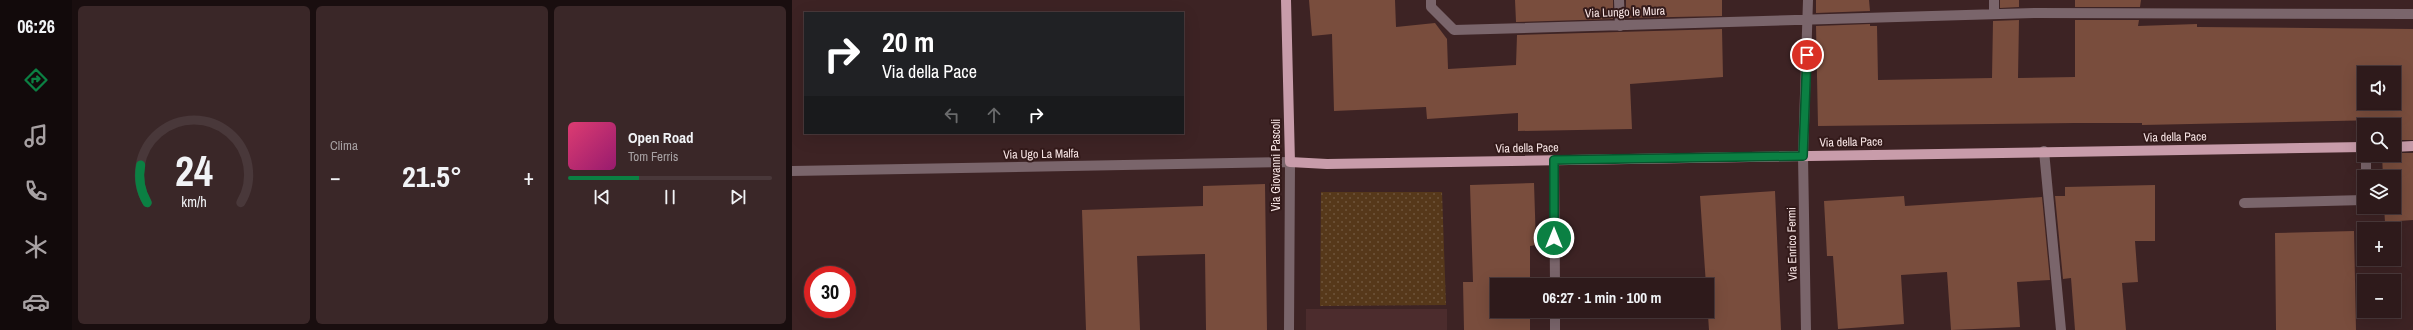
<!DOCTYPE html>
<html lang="it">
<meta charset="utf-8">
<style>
body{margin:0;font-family:"Archivo Narrow",sans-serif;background:#3a2728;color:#f1f3f6;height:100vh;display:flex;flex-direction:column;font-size:15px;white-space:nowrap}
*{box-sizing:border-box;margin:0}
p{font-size:13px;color:#a7a1a3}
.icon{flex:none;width:22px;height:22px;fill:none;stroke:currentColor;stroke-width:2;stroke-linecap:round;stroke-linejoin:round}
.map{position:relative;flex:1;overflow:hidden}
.drawer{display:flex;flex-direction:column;gap:6px;padding:6px;background:#190e0f;width:720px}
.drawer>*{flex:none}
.top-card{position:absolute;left:12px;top:12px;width:380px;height:122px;border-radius:0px;box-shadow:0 4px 16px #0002,0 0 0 1px #49383a;background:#202124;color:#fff;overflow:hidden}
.fabs{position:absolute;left:1565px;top:66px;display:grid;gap:8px}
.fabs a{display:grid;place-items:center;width:44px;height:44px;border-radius:0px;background:#2e1a1b;box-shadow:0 4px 16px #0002,0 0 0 1px #49383a;font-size:20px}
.speed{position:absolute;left:12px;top:266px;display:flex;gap:8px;font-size:20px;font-weight:700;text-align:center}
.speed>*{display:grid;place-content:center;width:52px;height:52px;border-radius:50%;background:#2e1a1b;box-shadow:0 4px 16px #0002,0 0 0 1px #49383a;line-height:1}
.speed .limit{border:6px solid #d22;background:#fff;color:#111}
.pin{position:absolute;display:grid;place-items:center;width:34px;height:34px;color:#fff;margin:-17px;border:2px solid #fff;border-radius:50%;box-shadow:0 1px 4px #0007}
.me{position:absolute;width:44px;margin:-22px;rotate:0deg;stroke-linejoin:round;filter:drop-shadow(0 0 3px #0008)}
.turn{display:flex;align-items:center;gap:14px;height:84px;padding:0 12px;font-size:18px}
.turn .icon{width:52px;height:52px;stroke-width:2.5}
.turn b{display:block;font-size:28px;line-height:34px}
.lanes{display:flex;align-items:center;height:38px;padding:0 12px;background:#0003;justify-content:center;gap:20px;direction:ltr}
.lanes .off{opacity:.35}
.big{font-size:30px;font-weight:800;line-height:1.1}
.drawer .tile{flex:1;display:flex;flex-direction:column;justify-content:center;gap:6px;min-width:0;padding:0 14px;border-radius:6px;background:#3a2728}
.drawer .dial{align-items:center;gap:0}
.dial svg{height:104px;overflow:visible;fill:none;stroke:#49383a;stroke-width:7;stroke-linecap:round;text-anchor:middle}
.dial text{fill:#f1f3f6;stroke:none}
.song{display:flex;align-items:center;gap:12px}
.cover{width:48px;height:48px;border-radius:6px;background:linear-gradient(135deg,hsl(340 70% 55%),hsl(320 70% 35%))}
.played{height:4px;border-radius:2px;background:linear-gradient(90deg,#0b8043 35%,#49383a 35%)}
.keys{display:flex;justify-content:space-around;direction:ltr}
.heat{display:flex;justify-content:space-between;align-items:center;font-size:22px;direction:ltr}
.drawer .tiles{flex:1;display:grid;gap:6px;grid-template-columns:repeat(3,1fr)}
.trip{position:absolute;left:698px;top:278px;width:224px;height:40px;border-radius:0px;background:#2e1a1b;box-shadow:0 4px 16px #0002,0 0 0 1px #49383a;font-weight:800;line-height:40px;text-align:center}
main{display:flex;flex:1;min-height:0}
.dock{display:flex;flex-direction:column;width:72px;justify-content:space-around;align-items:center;background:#120a0b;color:#a7a1a3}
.dock .icon{width:28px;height:28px}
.dock .selected{color:#0b8043}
.dock b{font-size:18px;color:#f1f3f6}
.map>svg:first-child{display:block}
.built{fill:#4c2c2d}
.park{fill:url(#park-dots)}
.building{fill:#794d3d;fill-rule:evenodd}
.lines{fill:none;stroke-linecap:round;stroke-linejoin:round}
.minor{stroke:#7a656b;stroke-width:10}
.major{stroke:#c89caa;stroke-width:10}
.route-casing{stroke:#07532c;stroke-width:10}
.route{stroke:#0b8043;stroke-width:7}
.labels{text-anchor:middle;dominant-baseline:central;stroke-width:4;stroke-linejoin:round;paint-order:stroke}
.street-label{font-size:12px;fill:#f8e5e5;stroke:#331a1a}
</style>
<main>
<nav class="dock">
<b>06:26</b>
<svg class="icon selected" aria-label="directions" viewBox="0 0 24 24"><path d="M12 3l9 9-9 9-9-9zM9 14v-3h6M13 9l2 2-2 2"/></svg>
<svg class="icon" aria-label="music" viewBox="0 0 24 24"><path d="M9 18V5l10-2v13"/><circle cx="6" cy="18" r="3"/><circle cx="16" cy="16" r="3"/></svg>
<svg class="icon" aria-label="phone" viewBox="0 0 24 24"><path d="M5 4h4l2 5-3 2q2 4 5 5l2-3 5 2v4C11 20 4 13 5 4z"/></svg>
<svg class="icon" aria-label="climate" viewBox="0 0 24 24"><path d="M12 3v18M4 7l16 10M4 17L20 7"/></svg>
<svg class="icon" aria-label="car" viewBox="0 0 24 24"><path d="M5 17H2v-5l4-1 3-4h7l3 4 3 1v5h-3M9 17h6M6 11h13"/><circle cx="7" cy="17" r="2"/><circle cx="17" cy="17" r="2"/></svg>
</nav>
<section class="drawer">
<div class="tiles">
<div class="tile dial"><svg viewBox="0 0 100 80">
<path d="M14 69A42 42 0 1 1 86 69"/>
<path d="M14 69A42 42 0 0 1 9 40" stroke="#0b8043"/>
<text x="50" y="56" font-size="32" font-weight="700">24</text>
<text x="50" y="72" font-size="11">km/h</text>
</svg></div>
<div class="tile"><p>Clima</p>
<div class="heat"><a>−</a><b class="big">21.5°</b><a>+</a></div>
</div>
<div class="tile">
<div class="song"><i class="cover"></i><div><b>Open Road</b><p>Tom Ferris</p></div></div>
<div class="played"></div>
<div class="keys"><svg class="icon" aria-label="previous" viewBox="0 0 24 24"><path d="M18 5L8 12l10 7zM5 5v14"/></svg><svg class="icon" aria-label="pause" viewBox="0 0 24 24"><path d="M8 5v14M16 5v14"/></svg><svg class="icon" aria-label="next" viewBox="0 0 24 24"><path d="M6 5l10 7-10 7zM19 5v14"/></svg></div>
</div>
</div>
</section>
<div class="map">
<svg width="1621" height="330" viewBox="0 0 1621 330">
<defs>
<pattern id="park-dots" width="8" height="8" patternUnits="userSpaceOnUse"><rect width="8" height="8" fill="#56381a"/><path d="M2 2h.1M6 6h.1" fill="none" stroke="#6f553b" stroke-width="1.8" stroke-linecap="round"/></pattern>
</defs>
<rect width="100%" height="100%" fill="#3d2324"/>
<path class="built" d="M514 309H655V330H514Z"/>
<path class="park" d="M529 192H650L654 305 528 306Z"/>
<path class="building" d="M517 0H603L604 27 643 23 655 39 656 69 724 65 725 35 930 29 931 77 838 84 840 129 726 131V113L635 119 634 107 542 111 540 34 520 36Z
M723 0H821V19L724 22Z
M834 0H930V16L834 18Z
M1024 0H1077L1078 11 1024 13Z
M1208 0H1227V7L1208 8Z
M1283 0H1349L1348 7H1283Z
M1227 20 1226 78 1283 77V20H1347L1346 26 1405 24V27L1621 29V140H1602V125H1589V120L1350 125V123H1283L1026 126 1024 26 1078 24V26H1085L1086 80 1200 78 1201 21ZM1572 73H1602V103H1572Z
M1602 153H1621V220L1593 222 1592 207H1602V177H1591L1590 155Z
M742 183 744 245 738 246V285H705V311H738V330H672L671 282H681L678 185Z
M473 184 475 330H414L413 254 345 256 348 330H294L290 210 411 206V186Z
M1363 185V241H1343L1346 282 1330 283 1334 330H1283L1279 278 1271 279 1263 196H1273V187Z
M983 191 989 330H917L908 196Z
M1112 196 1113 206 1250 197 1258 280 1225 282 1228 327 1159 330 1155 272 1109 275 1112 324 1046 329 1041 256H1035L1032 201Z
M1562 231 1564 330H1484L1483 233Z"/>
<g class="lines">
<path class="minor" d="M639 0V7L662 30 1243 13 1621 14
M827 0 828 26
M1202 14V0
M1252 151 1269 330
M1574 155V177
M762 160 763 285
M0 171 498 162 497 330
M1452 203 1572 200
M763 311V330
M1014 330 1011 156 1016 0"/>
<path class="major" d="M494 0 498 162 535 164 1572 147
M1602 147 1621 146"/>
</g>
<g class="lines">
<defs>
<path id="route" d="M762 238V160L1011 156 1015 55"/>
</defs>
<use href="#route" class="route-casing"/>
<use href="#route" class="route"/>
</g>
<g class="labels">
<g class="street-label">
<text transform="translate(833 12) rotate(-2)">Via Lungo le Mura</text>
<text transform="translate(1383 137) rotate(-1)">Via della Pace</text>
<text transform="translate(1059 142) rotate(-1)">Via della Pace</text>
<text transform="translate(735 148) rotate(-1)">Via della Pace</text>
<text transform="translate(249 154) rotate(-1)">Via Ugo La Malfa</text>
<text transform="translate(484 165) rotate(-90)">Via Giovanni Pascoli</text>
<text transform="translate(1000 244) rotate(-91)">Via Enrico Fermi</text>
</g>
</g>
</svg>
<div class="fabs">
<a><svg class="icon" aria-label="sound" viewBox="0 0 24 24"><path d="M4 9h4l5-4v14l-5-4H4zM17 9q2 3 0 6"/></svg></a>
<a><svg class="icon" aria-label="search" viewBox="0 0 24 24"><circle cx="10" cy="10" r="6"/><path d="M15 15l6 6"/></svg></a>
<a><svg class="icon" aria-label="layers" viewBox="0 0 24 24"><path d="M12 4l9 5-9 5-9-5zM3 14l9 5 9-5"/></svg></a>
<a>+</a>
<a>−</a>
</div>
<div class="speed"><div class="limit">30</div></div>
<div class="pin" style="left:1015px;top:55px;background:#d93025"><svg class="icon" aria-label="arrive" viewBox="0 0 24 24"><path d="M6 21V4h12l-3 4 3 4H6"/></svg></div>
<svg class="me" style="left:762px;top:238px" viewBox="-20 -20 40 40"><circle r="17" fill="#0b8043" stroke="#fff" stroke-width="3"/><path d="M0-11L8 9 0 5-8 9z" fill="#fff"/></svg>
<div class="trip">06:27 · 1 min · 100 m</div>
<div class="top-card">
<div class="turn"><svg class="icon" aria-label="right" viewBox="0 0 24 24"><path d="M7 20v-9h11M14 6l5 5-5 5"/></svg><div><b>20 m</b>Via della Pace</div></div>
<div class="lanes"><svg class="icon off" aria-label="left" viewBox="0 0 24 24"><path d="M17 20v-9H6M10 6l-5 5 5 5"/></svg><svg class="icon off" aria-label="ahead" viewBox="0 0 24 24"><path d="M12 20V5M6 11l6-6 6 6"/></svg><svg class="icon" aria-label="right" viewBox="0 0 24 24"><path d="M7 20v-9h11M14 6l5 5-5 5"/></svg></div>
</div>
</div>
</main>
